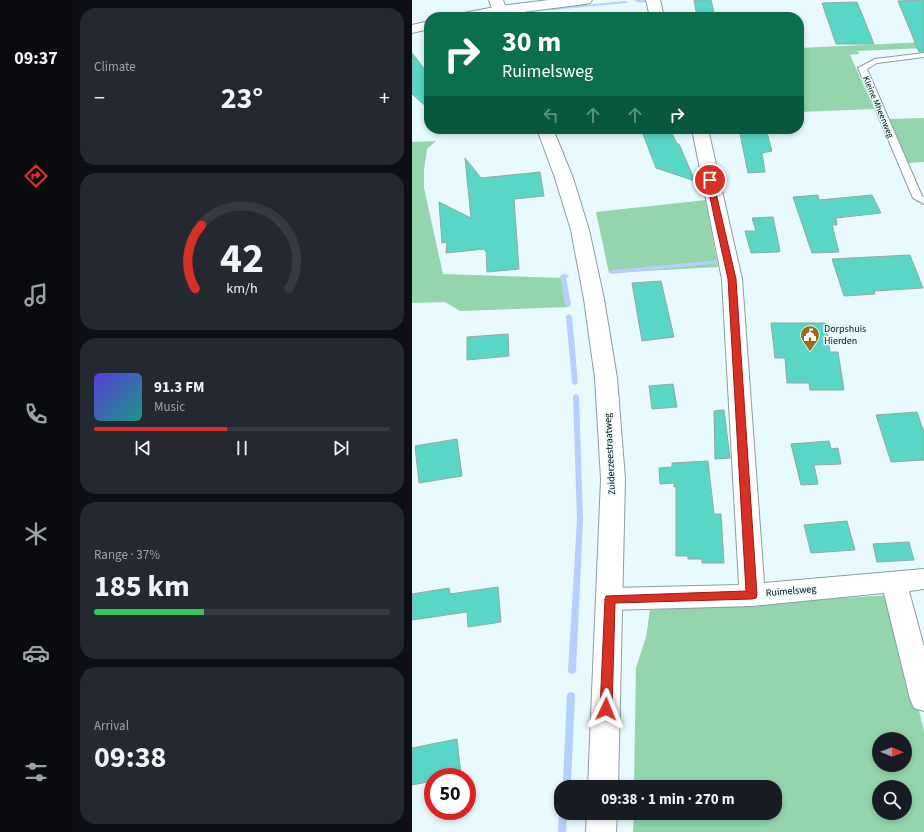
<!DOCTYPE html>
<meta charset="utf-8">
<style>
body{margin:0;font-family:"Source Sans 3",sans-serif;background:#242831;color:#f1f3f6;height:100vh;display:flex;flex-direction:column;font-size:15px;white-space:nowrap}
*{box-sizing:border-box;margin:0}
p{font-size:13px;color:#9ea1a6}
.icon{flex:none;width:22px;height:22px;fill:none;stroke:currentColor;stroke-width:2;stroke-linecap:round;stroke-linejoin:round}
.map{position:relative;flex:1;overflow:hidden}
.details{display:flex;flex-direction:column;gap:8px;padding:8px;background:#0d0f14;width:340px}
.details>*{flex:none}
.hud{position:absolute;left:12px;top:12px;width:380px;height:122px;border-radius:16px;box-shadow:0 2px 6px #0003;background:#0b6e4f;color:#fff;overflow:hidden}
.needle{width:26px;rotate:91deg}
.buttons{position:absolute;left:460px;top:732px;display:grid;gap:8px}
.buttons a{display:grid;place-items:center;width:40px;height:40px;border-radius:50%;background:#171b24;box-shadow:0 2px 6px #0003;font-size:20px}
.speed{position:absolute;left:12px;top:768px;display:flex;gap:8px;font-size:20px;font-weight:700;text-align:center}
.speed>*{display:grid;place-content:center;width:52px;height:52px;border-radius:50%;background:#171b24;box-shadow:0 2px 6px #0003;line-height:1}
.speed .limit{border:6px solid #d22;background:#fff;color:#111}
.pin{position:absolute;display:grid;place-items:center;width:34px;height:34px;color:#fff;margin:-17px;border:2px solid #fff;border-radius:50%;box-shadow:0 1px 4px #0007}
.me{position:absolute;width:44px;margin:-22px;rotate:2deg;stroke-linejoin:round;filter:drop-shadow(0 0 3px #0008)}
.turn{display:flex;align-items:center;gap:14px;height:84px;padding:0 12px;font-size:18px}
.turn .icon{width:52px;height:52px;stroke-width:2.5}
.turn b{display:block;font-size:28px;line-height:34px}
.lanes{display:flex;align-items:center;height:38px;padding:0 12px;background:#0003;justify-content:center;gap:20px;direction:ltr}
.lanes .off{opacity:.35}
.big{font-size:30px;font-weight:700;line-height:1.1}
.details .widget{flex:1;display:flex;flex-direction:column;justify-content:center;gap:6px;min-width:0;padding:0 14px;border-radius:16px;background:#242831}
.details .dial{align-items:center;gap:0}
.dial svg{height:104px;overflow:visible;fill:none;stroke:#363941;stroke-width:7;stroke-linecap:round;text-anchor:middle}
.dial text{fill:#f1f3f6;stroke:none}
.song{display:flex;align-items:center;gap:12px}
.cover{width:48px;height:48px;border-radius:6px;background:linear-gradient(135deg,hsl(250 70% 55%),hsl(170 70% 35%))}
.played{height:4px;border-radius:2px;background:linear-gradient(90deg,#d93025 45%,#363941 45%)}
.keys{display:flex;justify-content:space-around;direction:ltr}
.heat{display:flex;justify-content:space-between;align-items:center;font-size:22px;direction:ltr}
.charge{height:6px;border-radius:3px;background:linear-gradient(90deg,#34c759 37%,#363941 0)}
.trip{position:absolute;left:142px;top:780px;width:228px;height:40px;border-radius:16px;background:#171b24;box-shadow:0 2px 6px #0003;font-weight:700;line-height:40px;text-align:center}
main{display:flex;flex:1;min-height:0}
.tabs{display:flex;flex-direction:column;width:72px;justify-content:space-around;align-items:center;background:#090b0e;color:#9ea1a6}
.tabs .icon{width:28px;height:28px}
.tabs .selected{color:#d93025}
.tabs b{font-size:18px;color:#f1f3f6}
.map>svg:first-child{display:block}
.green{fill:#94d5ad;fill-rule:evenodd}
.lines{fill:none;stroke-linecap:round;stroke-linejoin:round}
.stream{fill:#b6cffc;fill-rule:evenodd}
.building{fill:#59d6c5;stroke:#93a9a5}
.lane-casing{stroke:#899fa2;stroke-width:2}
.street-casing{stroke:#899fa2;stroke-width:2}
.secondary-casing{stroke:#899fa2;stroke-width:2}
.lane{fill:#fff;fill-rule:evenodd}
.street{fill:#fff;fill-rule:evenodd}
.secondary{fill:#fff;fill-rule:evenodd}
.route{fill:#d93025;stroke:#8d1f18}
.labels{text-anchor:middle;dominant-baseline:central;stroke-width:3;stroke-linejoin:round;paint-order:stroke}
.far-street-label{font-size:9px;fill:#070f10;stroke:#e8fafd}
.poi-label{font-size:10px;fill:#070f10;stroke:#e8fafd;text-anchor:start}
.street-label{font-size:10px;fill:#070f10;stroke:#e8fafd}
</style>
<main>
<nav class="tabs">
<b>09:37</b>
<svg class="icon selected" aria-label="directions" viewBox="0 0 24 24"><path d="M12 3l9 9-9 9-9-9zM9 14v-3h6M13 9l2 2-2 2"/></svg>
<svg class="icon" aria-label="music" viewBox="0 0 24 24"><path d="M9 18V5l10-2v13"/><circle cx="6" cy="18" r="3"/><circle cx="16" cy="16" r="3"/></svg>
<svg class="icon" aria-label="phone" viewBox="0 0 24 24"><path d="M5 4h4l2 5-3 2q2 4 5 5l2-3 5 2v4C11 20 4 13 5 4z"/></svg>
<svg class="icon" aria-label="climate" viewBox="0 0 24 24"><path d="M12 3v18M4 7l16 10M4 17L20 7"/></svg>
<svg class="icon" aria-label="car" viewBox="0 0 24 24"><path d="M5 17H2v-5l4-1 3-4h7l3 4 3 1v5h-3M9 17h6M6 11h13"/><circle cx="7" cy="17" r="2"/><circle cx="17" cy="17" r="2"/></svg>
<svg class="icon" aria-label="filters" viewBox="0 0 24 24"><path d="M4 7h16M4 17h16"/><circle cx="9" cy="7" r="2"/><circle cx="15" cy="17" r="2"/></svg>
</nav>
<section class="details">
<div class="widget"><p>Climate</p>
<div class="heat"><a>−</a><b class="big">23°</b><a>+</a></div>
</div>
<div class="widget dial"><svg viewBox="0 0 100 80">
<path d="M14 69A42 42 0 1 1 86 69"/>
<path d="M14 69A42 42 0 0 1 19 20" stroke="#d93025"/>
<text x="50" y="56" font-size="32" font-weight="700">42</text>
<text x="50" y="72" font-size="11">km/h</text>
</svg></div>
<div class="widget">
<div class="song"><i class="cover"></i><div><b>91.3 FM</b><p>Music</p></div></div>
<div class="played"></div>
<div class="keys"><svg class="icon" aria-label="previous" viewBox="0 0 24 24"><path d="M18 5L8 12l10 7zM5 5v14"/></svg><svg class="icon" aria-label="pause" viewBox="0 0 24 24"><path d="M8 5v14M16 5v14"/></svg><svg class="icon" aria-label="next" viewBox="0 0 24 24"><path d="M6 5l10 7-10 7zM19 5v14"/></svg></div>
</div>
<div class="widget"><p>Range · 37%</p><b class="big">185 km</b><div class="charge"></div></div>
<div class="widget"><p>Arrival</p><b class="big">09:38</b></div>
</section>
<div class="map">
<svg width="512" height="832" viewBox="0 0 512 832">
<rect width="100%" height="100%" fill="#e8fafd"/>
<path class="green" d="M512 42V48L446 51 447 54 438 55 462 109 387 112V48Z
M512 118V162L495 163 476 119Z
M24 141 15 149 12 170V188L31 274 152 278 157 307 48 311 33 302 0 303V142Z
M294 200 306 267 197 273 184 212Z
M479 595 512 731V832H221L222 813H363V787H222L224 668 234 637 238 610ZM467 739H493V765H467ZM467 787H493V813H467Z"/>
<g class="lines">
<path class="stream" d="M224 0H235L236 1C233 3 226 3 223 1Z
M214 1 216 2 215 3 139 10 137 9 139 8Z
M308 260 310 261 311 262 310 263 200 274 197 272 200 270Z
M151 274 156 275 157 276 154 278 159 305 156 307 153 305 148 276Z
M157 314 160 316 166 383 163 385 160 383 154 316Z
M164 394 167 396 171 520 164 671 163 673 160 674 157 673 156 671 165 520 161 396Z
M159 692 162 693 163 695 159 781 158 784 155 785 152 784 151 781 155 695 156 693Z
M148 810H149V813H155L154 832H146L147 813Z"/>
</g>
<path class="building" d="M282 0H299L303 17H285Z
M512 0V52H507L486 1Z
M445 2 462 44H424L410 3Z
M0 53 17 75V109L0 94Z
M229 129H258L265 144H267L283 181 244 168Z
M327 129H354L360 151 350 153 353 172 336 173Z
M53 158 69 178 128 172 132 196 102 199 107 269 75 272 74 251H73V249L34 253 35 242 30 243 27 202 59 218Z
M406 195 407 200 460 195 469 213 424 218 425 225H420L427 252 400 253 381 197Z
M361 217 368 251 366 252 339 253 333 231H344L340 218Z
M498 255 511 288 462 291 463 294 432 296 420 259Z
M249 281 262 337 230 341 220 283Z
M359 323H414L418 352H426L432 390H398L397 383H375L373 358H363Z
M96 334 97 356 55 360V337Z
M261 384 265 407 240 409 237 386Z
M312 410 318 458 303 459 302 411Z
M505 412 512 432V460L479 462 464 415Z
M45 439 50 476 7 483 3 446Z
M417 441 419 449 426 448 429 464 402 465 406 484 389 485 379 444Z
M296 461 302 514H309L312 563H290V559H276V556H264V487H262V483L248 484 247 468 260 467V463Z
M435 521 443 550 399 553 392 525Z
M497 542 502 560 465 562 461 544Z
M86 587 89 622 56 627 55 612 0 620V594L37 588 38 594Z
M45 739 49 775 21 777V781L0 785V748Z"/>
<g class="lines">
<defs>
<path id="lane" d="M512 53V57L465 63 455 69 510 196 512 197V204L501 198 446 68 463 59Z"/>
<path id="street" d="M137 0H180L178 3 173 4 74 17H45L47 14 88 6Z
M234 0H248L252 17H238Z
M17 21V29L0 33V25Z
M280 129H296L330 279 352 583 512 569V589L497 591 512 647V711L502 708 498 699 472 593 340 606 198 610 189 607 185 599 189 591 198 588 327 585 310 279Z"/>
<path id="secondary" d="M77 0H91L97 17H83Z
M125 129H141L161 178 177 230 192 299 205 378 213 479 206 787H176L189 479 183 378 172 299 159 230 143 178Z
M175 813H205L204 832H174Z"/>
</defs>
<use href="#lane" class="lane-casing"/>
<use href="#street" class="street-casing"/>
<use href="#secondary" class="secondary-casing"/>
<use href="#lane" class="lane"/>
<use href="#street" class="street"/>
<use href="#secondary" class="secondary"/>
</g>
<path class="route" d="M295 178H298L301 180 324 279 345 595 344 598 340 599 203 603 200 709 198 712 194 714 190 712 188 709 193 599 194 596 334 591 316 279 294 180Z"/>
<defs>
<symbol id="civic-pin" viewBox="-11 -11 22 30"><path d="M0 17L-7.5 6A9.5 9.5 0 1 1 7.5 6Z" fill="#986c19" stroke="#e8fafd"/><path d="M-.6-6.5H3V-4.5H.6V-3L4-1V1h2V6H-6V1h2V-1L-.6-3ZM-1.2 2.5V6h2.4V2.5Z" fill="#fff"/></symbol>
</defs>
<g fill-rule="evenodd">
<use href="#civic-pin" x="387" y="324" width="22" height="30"/>
</g>
<g class="labels">
<g class="far-street-label">
<text transform="translate(466 107) rotate(67)">Kleine Mheenweg</text>
</g>
<g class="poi-label">
<text x="412" y="329">Dorpshuis<tspan x="412" dy="12">Hierden</tspan></text>
</g>
<g class="street-label">
<text transform="translate(198 454) rotate(-93)">Zuiderzeestraatweg</text>
<text transform="translate(379 591) rotate(-5)">Ruimelsweg</text>
</g>
</g>
</svg>
<div class="buttons">
<a><svg class="needle" viewBox="-14 -14 28 28"><path d="M0-13l5 13h-10z" fill="#e53935"/><path d="M0 13l5-13h-10z" fill="#9ea1a6"/></svg></a>
<a><svg class="icon" aria-label="search" viewBox="0 0 24 24"><circle cx="10" cy="10" r="6"/><path d="M15 15l6 6"/></svg></a>
</div>
<div class="speed"><div class="limit">50</div></div>
<div class="pin" style="left:298px;top:180px;background:#d93025"><svg class="icon" aria-label="arrive" viewBox="0 0 24 24"><path d="M6 21V4h12l-3 4 3 4H6"/></svg></div>
<svg class="me" style="left:194px;top:709px" viewBox="-20 -20 40 40"><path d="M0-17L14 15 0 8-14 15z" fill="#d93025" stroke="#fff" stroke-width="4"/></svg>
<div class="trip">09:38 · 1 min · 270 m</div>
<div class="hud">
<div class="turn"><svg class="icon" aria-label="right" viewBox="0 0 24 24"><path d="M7 20v-9h11M14 6l5 5-5 5"/></svg><div><b>30 m</b>Ruimelsweg</div></div>
<div class="lanes"><svg class="icon off" aria-label="left" viewBox="0 0 24 24"><path d="M17 20v-9H6M10 6l-5 5 5 5"/></svg><svg class="icon off" aria-label="ahead" viewBox="0 0 24 24"><path d="M12 20V5M6 11l6-6 6 6"/></svg><svg class="icon off" aria-label="ahead" viewBox="0 0 24 24"><path d="M12 20V5M6 11l6-6 6 6"/></svg><svg class="icon" aria-label="right" viewBox="0 0 24 24"><path d="M7 20v-9h11M14 6l5 5-5 5"/></svg></div>
</div>
</div>
</main>
